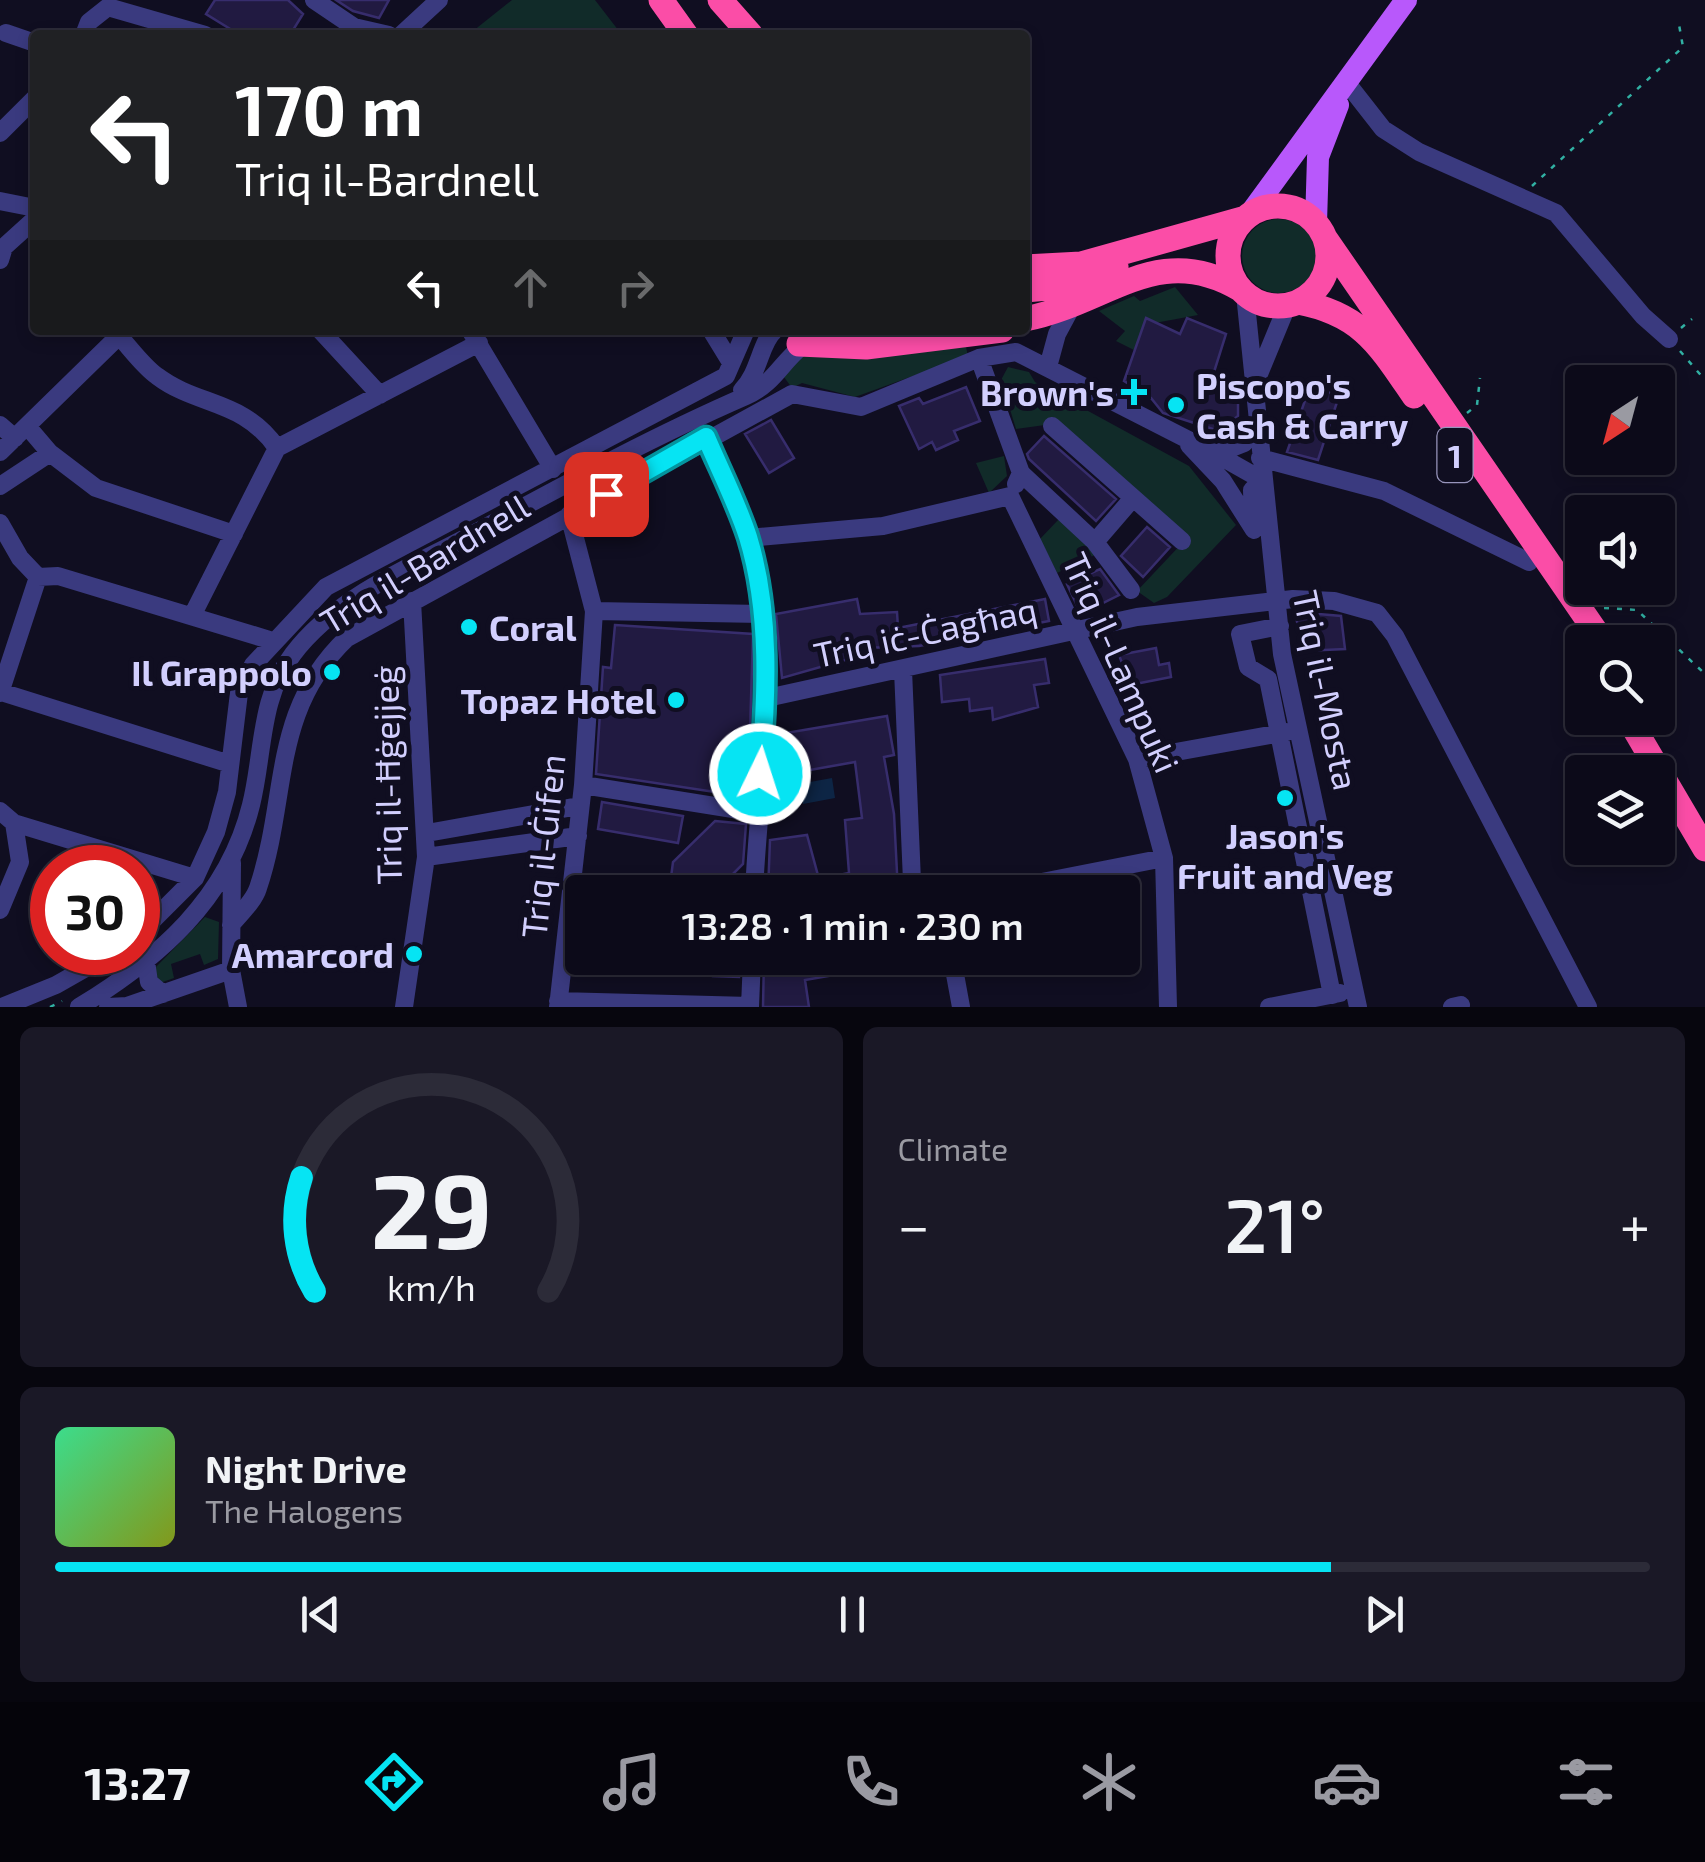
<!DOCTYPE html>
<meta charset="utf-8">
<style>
body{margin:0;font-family:"Exo 2",sans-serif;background:#1a1826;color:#f1f3f6;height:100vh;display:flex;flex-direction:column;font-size:38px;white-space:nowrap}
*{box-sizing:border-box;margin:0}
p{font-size:32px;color:#9a9aa2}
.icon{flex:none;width:55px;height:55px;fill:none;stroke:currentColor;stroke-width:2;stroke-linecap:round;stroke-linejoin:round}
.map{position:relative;height:1007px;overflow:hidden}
.details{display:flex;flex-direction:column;gap:20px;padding:20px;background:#07060e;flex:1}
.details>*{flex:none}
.hud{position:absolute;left:30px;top:30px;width:1000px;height:305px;border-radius:10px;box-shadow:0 5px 15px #0003,0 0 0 2px #2c2b38;background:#202124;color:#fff;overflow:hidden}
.needle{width:65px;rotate:216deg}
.tools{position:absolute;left:1565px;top:365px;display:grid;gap:20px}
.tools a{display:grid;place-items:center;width:110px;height:110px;border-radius:10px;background:#0c0a19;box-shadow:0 5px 15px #0003,0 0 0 2px #2c2b38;font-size:50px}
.speed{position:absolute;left:30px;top:845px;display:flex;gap:20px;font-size:50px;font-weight:700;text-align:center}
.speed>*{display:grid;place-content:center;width:130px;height:130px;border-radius:50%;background:#0c0a19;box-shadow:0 5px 15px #0003,0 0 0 2px #2c2b38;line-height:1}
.speed .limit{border:15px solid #d22;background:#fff;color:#111}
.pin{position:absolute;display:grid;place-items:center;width:85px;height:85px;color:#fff;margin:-42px;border-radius:20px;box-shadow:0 5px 15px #0006}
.me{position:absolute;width:110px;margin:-55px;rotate:4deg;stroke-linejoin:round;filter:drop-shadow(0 0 8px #0008)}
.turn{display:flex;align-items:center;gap:35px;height:210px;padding:0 40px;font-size:45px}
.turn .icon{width:130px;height:130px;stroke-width:2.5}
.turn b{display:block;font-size:70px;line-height:85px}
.lanes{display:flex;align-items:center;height:95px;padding:0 40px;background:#0003;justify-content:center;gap:50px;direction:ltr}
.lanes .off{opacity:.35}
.big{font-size:75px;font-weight:600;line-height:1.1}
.details .widget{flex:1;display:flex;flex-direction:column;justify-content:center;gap:15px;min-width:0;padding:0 35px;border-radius:15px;background:#1a1826}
.details .dial{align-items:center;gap:0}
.dial svg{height:260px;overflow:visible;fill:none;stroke:#2c2b38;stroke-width:7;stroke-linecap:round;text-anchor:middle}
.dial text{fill:#f1f3f6;stroke:none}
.song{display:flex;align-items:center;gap:30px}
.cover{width:120px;height:120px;border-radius:15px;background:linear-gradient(135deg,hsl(150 70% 55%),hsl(70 70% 35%))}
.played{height:10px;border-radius:5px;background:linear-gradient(90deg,#06e4f3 80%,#2c2b38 80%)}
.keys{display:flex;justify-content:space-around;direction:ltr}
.heat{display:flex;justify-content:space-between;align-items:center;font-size:55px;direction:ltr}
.details .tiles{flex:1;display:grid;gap:20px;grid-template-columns:1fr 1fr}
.widget:last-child{grid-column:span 2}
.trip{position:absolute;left:565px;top:875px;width:575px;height:100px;border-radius:10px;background:#0c0a19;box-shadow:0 5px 15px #0003,0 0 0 2px #2c2b38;font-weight:600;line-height:100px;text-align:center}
.tab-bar{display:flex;height:160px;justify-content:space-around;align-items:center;background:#05040a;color:#9a9aa2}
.tab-bar .icon{width:70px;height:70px}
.tab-bar .active{color:#06e4f3}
.tab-bar b{font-size:45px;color:#f1f3f6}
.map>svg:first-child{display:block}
.green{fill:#112b29}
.water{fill:#0d2545}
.building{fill:#211a41;stroke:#372d6d;stroke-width:2.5}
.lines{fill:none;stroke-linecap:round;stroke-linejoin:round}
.path{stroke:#31b0a3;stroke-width:2.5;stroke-dasharray:5 8;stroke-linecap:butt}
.minor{stroke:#3a3a7f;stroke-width:18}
.major{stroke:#b858fb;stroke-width:22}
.highway{stroke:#fb4da7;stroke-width:25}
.route-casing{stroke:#04949e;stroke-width:25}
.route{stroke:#06e4f3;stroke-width:18}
.poi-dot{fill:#06e4f3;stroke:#100e21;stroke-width:4}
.labels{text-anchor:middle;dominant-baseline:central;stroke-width:10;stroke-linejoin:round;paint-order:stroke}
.shield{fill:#100e21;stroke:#9895bc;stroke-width:2.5}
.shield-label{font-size:32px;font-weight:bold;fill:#d2cffe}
.poi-label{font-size:35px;font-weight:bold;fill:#d2cffe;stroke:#100e21;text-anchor:end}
.street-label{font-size:35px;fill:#d2cffe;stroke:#100e21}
</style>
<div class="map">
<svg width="1705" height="1007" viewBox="0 0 1705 1007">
<rect width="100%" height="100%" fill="#100e21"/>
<path class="green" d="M512 0H595L622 35H468Z
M1242 256a37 37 0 1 1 74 0a37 37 0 1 1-74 0Z
M1175 287 1198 315 1144 325 1136 351 1116 341 1125 331 1099 311 1134 296 1140 301Z
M966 347 968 356 855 397 802 383 792 388 781 373 799 355Z
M1008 367 1029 372 1035 382 1189 466 1236 525 1167 597 1154 603 1137 591 1186 539 1053 417 1045 425 1016 429 1001 380Z
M1004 456 1007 476 989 493 976 463Z
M1059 519 1097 554 1057 573 1040 539Z
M205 917 219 922 218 959 204 965 200 954 171 964 174 978 160 983 154 969Z"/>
<path class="water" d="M832 778 835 798 803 804 799 784Z"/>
<path class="building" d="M215 0H288L303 14 290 35H240L206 14Z
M336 0H389L379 18 353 11Z
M1146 318 1180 334 1187 318 1226 334 1214 372 1238 385V416L1219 431 1163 413 1151 398 1124 381Z
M1310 386 1339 396 1318 460 1287 452Z
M966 387 980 421 954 431 958 440 936 450 932 442 919 449 899 406 919 398 923 404Z
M771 420 794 458 769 473 745 434Z
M1044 436 1116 499 1096 521 1029 459 1027 454Z
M1147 527 1170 547 1143 577 1121 556Z
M1100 569 1119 595 1081 614 1067 584Z
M857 599 860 614 897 612 898 628 1045 599 1049 621 919 646 865 648 866 654 782 678 776 614Z
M1295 612 1341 616 1345 649 1303 651Z
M615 625 753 634 748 797 596 774 603 667 611 668Z
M1156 648 1159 665 1169 663 1171 677 1130 685 1119 655Z
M1045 659 1049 683 1034 685 1038 707 993 720 992 708 970 711 969 699 942 702 940 675Z
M887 716 894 755 884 757 894 814 898 892H768L770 840 807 835 819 879 849 873 845 820 862 818 855 762 787 774 780 734Z
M602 802 683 816 678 843 598 829Z
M715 821 746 824 743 864 715 892H669L673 862Z
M714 958H740L739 977 713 976Z
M764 958H897L898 964 805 980 809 1007H763Z"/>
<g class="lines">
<path class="path" d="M228 35 231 29
M1532 186 1683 47 1678 19
M1681 328 1692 319
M1680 351 1705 380
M1467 413 1477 405 1480 378
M1604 608 1637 610 1705 674
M50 1007 62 1001"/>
<path class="minor" d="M314 0 354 27 389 35
M6 33 35 43
M84 35 89 22 108 7 205 35
M401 35 439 0
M1347 83 1383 129 1419 152 1556 213 1643 316 1669 339
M0 133 35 98
M0 201 35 208
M0 260 4 247 35 219
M1245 294 1282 654 1358 1007
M320 330 380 395
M470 330 553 469
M711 330 730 361
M119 336C131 349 143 366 157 376 198 407 243 399 277 448
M979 358 1021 473 1016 484
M1048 367 1057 334 1072 306
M1259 374 1287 306
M742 390C760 372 760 342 775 330
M0 425 15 438
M27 426 50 453 96 488 234 534
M1052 426 1182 541
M706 437C720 470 736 502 747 536 785 648 759 777 754 892
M1189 445 1223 481 1254 530
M0 452 125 330
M1216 454 1262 480
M1260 458 1384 491 1529 562
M1021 473 1095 542 1131 590
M0 486 50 453
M1010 496 1137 759 1164 858 1168 1007
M0 523 20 558 38 577
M1253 525 1252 490 1262 480
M748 538 883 526 1010 496
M1095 542 1133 498
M38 577 58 576 273 641
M594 611 762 614
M192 616 277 448 479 343
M1280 626 1240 634 1248 667 1268 679 1332 995
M903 670 912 881 920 892
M1 692 230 764
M0 693 38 577
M767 698 1137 617 1293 599 1334 601 1377 613 1395 636 1588 1007
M1137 759 1286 732
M583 785 758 813
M0 811 14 823 195 878
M427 833 579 806
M426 857 578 836
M232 863 231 970 238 1007
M991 892 1164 858
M0 910 20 862 14 823
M231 925C240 914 254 901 258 888 289 796 270 711 347 638L792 394 861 407 979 358 1016 352 1216 454 1244 443 1257 428
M138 935 195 878 216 832 227 792 239 693 253 665 326 587 726 376 746 330
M952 958 961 1007
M146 961 149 982 163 994
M558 1001 750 1006
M2 1007 56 985 114 952
M79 1007C158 959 228 899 251 805 264 753 259 698 293 654 338 595 412 567 475 533 564 485 654 436 746 396 785 379 783 345 835 330
M108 1007 127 1006 231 970
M404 1007 426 857 412 601
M558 1007 583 785 594 611 569 515
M750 1007 752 958
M1269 1007 1340 993
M1452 1007 1461 1005"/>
<path class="major" d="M1250 214 1406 0
M1316 223 1318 157 1338 105"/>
<path class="highway" d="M661 0 686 35
M720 0 751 35
M1228 256a50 50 0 1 1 100 0a50 50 0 1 1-100 0Z
M1325 238 1603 642
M1025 267 1081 264 1242 219
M1025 290 1070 286 1116 267
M1298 302C1362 314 1379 345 1414 396
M1025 319C1108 303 1157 240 1240 289
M799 344 866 347 1002 330
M1628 718 1705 849"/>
</g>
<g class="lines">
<defs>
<path id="route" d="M606 494 706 437C720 470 737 503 748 537 771 612 767 697 760 774"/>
</defs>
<use href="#route" class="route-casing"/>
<use href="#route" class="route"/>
</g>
<g class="poi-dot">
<path d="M1129 377h10v10h10v10h-10v10h-10v-10h-10v-10h10z"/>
<circle cx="1176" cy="405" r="10"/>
<circle cx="469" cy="627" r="10"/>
<circle cx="332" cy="672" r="10"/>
<circle cx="676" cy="700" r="10"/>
<circle cx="1285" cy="798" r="10"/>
<circle cx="414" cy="954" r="10"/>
</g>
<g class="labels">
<rect class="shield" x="1437.5" y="428" width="35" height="54" rx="8"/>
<g class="shield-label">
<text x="1455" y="455">1</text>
</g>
<g class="poi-label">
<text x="1196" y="385" text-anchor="start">Piscopo's<tspan x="1196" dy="40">Cash &amp; Carry</tspan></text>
<text x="1114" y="392">Brown's</text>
<text x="489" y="627" text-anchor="start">Coral</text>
<text x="312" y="672">Il Grappolo</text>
<text x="656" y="700">Topaz Hotel</text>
<text x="1285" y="835" text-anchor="middle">Jason's<tspan x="1285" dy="40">Fruit and Veg</tspan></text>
<text x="394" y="954">Amarcord</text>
</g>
<g class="street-label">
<text transform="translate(424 563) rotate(-31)">Triq il-Bardnell</text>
<text transform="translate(925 631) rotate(-12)">Triq iċ-Ċagħaq</text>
<text transform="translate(1122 662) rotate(66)">Triq il-Lampuki</text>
<text transform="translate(1327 690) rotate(78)">Triq il-Mosta</text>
<text transform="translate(386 775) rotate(-91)">Triq il-Ħġejjeġ</text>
<text transform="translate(542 846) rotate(-84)">Triq il-Ġifen</text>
</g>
</g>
</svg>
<div class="tools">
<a><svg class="needle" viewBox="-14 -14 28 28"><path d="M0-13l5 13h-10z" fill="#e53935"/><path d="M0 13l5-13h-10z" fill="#9a9aa2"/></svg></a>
<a><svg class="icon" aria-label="sound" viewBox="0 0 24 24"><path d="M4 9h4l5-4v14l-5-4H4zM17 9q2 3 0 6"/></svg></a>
<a><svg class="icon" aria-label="search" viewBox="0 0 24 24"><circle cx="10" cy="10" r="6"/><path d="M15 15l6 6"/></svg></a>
<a><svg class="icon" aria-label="layers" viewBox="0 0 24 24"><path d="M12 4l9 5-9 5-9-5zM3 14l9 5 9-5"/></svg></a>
</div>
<div class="speed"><div class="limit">30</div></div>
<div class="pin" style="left:606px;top:494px;background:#d93025"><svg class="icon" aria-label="arrive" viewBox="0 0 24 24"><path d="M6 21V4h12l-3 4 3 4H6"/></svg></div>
<svg class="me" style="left:760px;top:774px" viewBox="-20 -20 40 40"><circle r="17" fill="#06e4f3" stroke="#fff" stroke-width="3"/><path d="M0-11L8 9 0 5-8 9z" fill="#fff"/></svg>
<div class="trip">13:28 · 1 min · 230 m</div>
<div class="hud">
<div class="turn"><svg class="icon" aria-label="left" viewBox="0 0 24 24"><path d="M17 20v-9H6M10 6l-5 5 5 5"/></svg><div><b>170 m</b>Triq il-Bardnell</div></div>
<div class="lanes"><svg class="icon" aria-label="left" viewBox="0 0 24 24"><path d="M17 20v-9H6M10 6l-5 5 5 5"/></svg><svg class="icon off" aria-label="ahead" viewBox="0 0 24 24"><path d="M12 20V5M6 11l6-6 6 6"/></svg><svg class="icon off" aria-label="right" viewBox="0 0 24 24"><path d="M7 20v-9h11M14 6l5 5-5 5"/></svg></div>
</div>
</div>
<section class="details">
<div class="tiles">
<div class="widget dial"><svg viewBox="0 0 100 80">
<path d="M14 69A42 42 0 1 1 86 69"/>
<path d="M14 69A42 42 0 0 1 10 34" stroke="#06e4f3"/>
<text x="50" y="56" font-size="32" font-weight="700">29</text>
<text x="50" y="72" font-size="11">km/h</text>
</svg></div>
<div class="widget"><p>Climate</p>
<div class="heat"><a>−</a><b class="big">21°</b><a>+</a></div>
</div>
<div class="widget">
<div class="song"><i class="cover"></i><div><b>Night Drive</b><p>The Halogens</p></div></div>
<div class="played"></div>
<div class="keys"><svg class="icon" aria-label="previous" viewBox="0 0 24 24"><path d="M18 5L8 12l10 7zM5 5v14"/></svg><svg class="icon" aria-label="pause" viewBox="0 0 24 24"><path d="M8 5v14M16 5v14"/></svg><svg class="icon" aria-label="next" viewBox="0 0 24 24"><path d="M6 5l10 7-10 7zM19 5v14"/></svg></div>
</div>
</div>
</section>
<nav class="tab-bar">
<b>13:27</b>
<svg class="icon active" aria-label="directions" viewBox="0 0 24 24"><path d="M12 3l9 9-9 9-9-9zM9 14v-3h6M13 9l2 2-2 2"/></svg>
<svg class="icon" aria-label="music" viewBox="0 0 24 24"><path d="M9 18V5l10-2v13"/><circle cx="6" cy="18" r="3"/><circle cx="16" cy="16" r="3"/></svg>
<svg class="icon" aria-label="phone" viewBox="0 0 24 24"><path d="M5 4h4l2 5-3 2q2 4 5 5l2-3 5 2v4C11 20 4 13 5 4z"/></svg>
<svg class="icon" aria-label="climate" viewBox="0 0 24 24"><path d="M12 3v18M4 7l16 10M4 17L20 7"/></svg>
<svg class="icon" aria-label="car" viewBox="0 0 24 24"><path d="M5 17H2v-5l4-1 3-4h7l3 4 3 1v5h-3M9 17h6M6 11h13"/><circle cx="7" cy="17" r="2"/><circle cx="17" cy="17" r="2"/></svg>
<svg class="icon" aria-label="filters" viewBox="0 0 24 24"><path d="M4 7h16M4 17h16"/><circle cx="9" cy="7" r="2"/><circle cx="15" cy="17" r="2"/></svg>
</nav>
